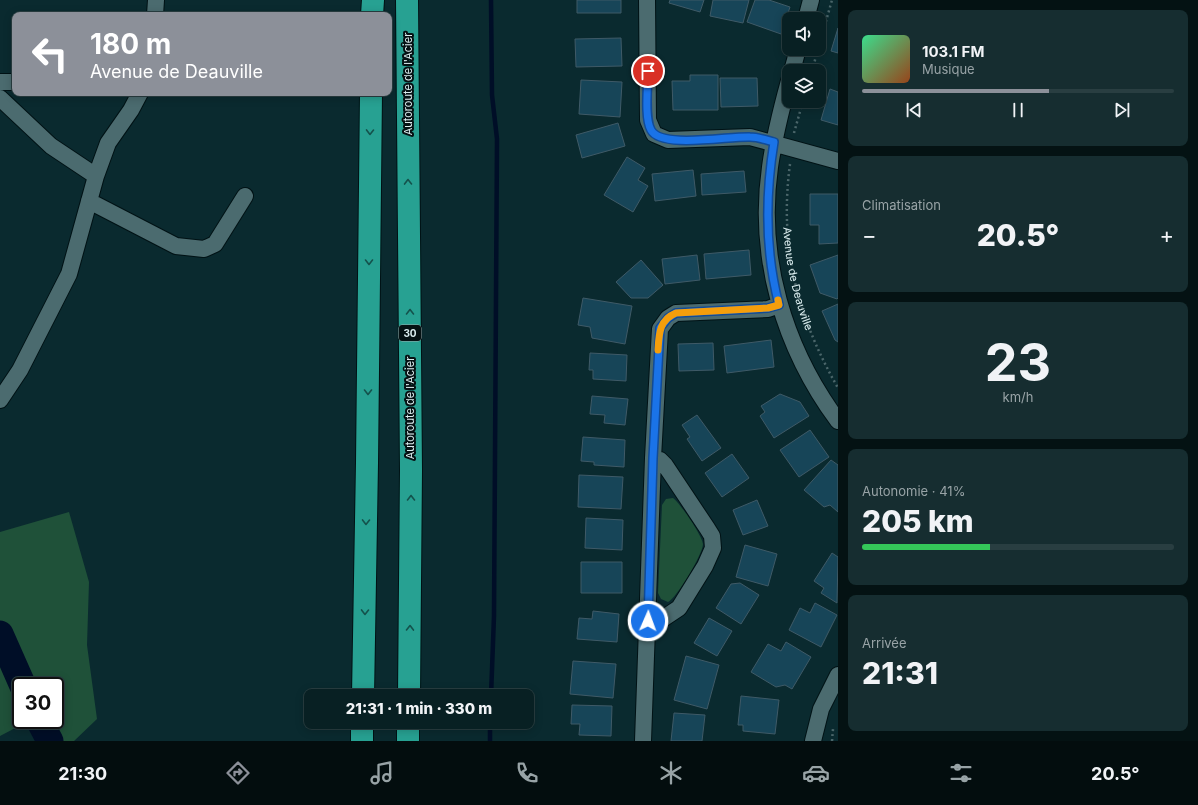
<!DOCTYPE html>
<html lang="fr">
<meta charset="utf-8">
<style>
body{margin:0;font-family:Inter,sans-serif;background:#162d30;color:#f1f3f6;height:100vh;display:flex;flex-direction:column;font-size:15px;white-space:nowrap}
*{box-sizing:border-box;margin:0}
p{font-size:13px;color:#98a3a6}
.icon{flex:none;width:22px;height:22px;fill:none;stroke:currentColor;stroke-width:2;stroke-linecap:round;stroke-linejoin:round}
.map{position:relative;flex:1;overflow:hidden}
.panel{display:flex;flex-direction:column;gap:10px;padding:10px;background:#041213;width:360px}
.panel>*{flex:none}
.guide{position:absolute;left:12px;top:12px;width:380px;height:84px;border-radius:8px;box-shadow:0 2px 10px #0003,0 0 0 1px #293e41;background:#8c9099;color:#fff;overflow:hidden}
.controls{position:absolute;left:782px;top:12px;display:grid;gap:8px}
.controls a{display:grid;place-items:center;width:44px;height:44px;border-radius:8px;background:#082023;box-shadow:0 2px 10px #0003,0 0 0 1px #293e41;font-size:20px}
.speed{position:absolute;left:12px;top:677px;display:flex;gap:8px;font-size:20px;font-weight:700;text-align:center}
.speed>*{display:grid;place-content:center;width:52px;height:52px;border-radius:50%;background:#082023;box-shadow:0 2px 10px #0003,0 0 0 1px #293e41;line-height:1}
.speed .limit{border:2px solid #111;border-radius:6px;background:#fff;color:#111}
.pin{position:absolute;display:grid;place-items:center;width:34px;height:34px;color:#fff;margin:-17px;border:2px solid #fff;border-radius:50%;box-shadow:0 1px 4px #0007}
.me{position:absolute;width:44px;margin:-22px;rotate:2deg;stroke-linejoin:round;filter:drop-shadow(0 0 3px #0008)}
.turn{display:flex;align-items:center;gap:14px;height:84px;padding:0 12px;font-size:18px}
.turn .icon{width:52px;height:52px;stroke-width:2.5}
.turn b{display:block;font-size:28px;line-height:34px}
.big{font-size:30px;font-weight:800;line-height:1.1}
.panel .widget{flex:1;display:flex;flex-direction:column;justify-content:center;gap:6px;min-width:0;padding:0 14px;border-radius:8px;background:#162d30}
.panel .dial{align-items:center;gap:0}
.dial b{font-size:52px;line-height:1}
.song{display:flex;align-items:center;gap:12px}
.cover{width:48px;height:48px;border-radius:6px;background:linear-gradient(135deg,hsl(150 70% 55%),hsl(20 70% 35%))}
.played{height:4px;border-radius:2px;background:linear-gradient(90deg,#8c9099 60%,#293e41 60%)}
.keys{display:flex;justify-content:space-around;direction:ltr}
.heat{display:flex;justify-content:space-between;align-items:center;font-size:22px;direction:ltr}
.charge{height:6px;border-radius:3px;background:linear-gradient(90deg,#34c759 41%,#293e41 0)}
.trip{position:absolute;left:304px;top:689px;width:230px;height:40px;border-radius:8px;background:#082023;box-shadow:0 2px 10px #0003,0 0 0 1px #293e41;font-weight:800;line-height:40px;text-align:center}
.dock{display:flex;height:64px;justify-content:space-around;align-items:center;background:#030d0e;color:#98a3a6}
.dock .icon{width:28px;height:28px}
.dock .on{color:#8c9099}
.dock b{font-size:18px;color:#f1f3f6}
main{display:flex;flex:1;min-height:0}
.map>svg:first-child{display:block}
.green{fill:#1f5139;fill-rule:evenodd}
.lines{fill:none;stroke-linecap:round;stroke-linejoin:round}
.stream{stroke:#000e27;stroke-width:4.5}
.river{stroke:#000e27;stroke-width:27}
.building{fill:#174558;stroke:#3f5a67}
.minor-casing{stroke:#001215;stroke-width:18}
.highway-casing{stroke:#001215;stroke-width:24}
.path{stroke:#4b666a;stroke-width:2.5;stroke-dasharray:2 3;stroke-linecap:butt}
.minor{stroke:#4b6b6f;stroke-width:16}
.highway{stroke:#27a192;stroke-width:22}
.oneway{stroke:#14524c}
.route-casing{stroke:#114b97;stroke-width:10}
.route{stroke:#1a73e8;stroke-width:7}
.slow{stroke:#f59e0b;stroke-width:7}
.labels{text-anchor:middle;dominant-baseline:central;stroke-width:4;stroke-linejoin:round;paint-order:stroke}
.shield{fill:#051113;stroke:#9babad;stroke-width:1}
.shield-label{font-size:10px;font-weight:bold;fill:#dbedef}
.street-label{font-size:11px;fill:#dbedef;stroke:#051113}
</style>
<main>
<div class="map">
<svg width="838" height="741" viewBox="0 0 838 741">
<rect width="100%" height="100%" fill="#0a2a2f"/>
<path class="green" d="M673 498C680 503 702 535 703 544 703 554 676 599 668 602L661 599 658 593 662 505 666 499Z
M69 512 89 582 87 645 97 719 74 741H50L21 725 0 736V532ZM21 686H55V720H21Z"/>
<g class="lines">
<path class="stream" d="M491 0 492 95 497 139 494 616 491 696
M490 741V722"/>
<path class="river" d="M0 634 23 686
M39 720 50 741"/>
</g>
<path class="building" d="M577 0H621V13H577Z
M670 0H704L700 12 669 3Z
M713 0H749L743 23 710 16Z
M755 0H769L790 7 781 34 747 22Z
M838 28V53L831 51Z
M621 38 622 66 576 67 575 39Z
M690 75H718V110H673L672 81H690Z
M720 78H757L758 106 721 107Z
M581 80 622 82 620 117 579 114Z
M830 89 838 92V125L821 120Z
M618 123 625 146 582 158 576 135Z
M627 157 645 168 638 180 648 186 633 212 604 195Z
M693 170 696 196 655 201 652 174Z
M744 171 746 192 702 195 701 174Z
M810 194H838V243L819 244V225H810Z
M749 250 751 275 706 279 704 254Z
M697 255 700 280 665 284 662 259Z
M838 255V298L837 299 820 293 810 265Z
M641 260 663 285 648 298H631L616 282Z
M583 298 632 306 625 344 592 338 590 327 578 325Z
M838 304V342L835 340 822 311Z
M771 340 774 367 727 373 724 346Z
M713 343 714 370 679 371 678 344Z
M590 353 627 355 626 381 593 379V370H589Z
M780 394 800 402 809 416 774 438 760 416 765 412 761 406Z
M592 396 628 399 625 425 604 423 605 415 590 414Z
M697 415 721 448 702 461 687 439 690 437 682 425Z
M810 430 829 457 799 477 780 450Z
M583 437 625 440 624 467 594 465V462L581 461Z
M732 454 749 478 722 497 705 473Z
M831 460 838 465V512L830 505 824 507 804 490Z
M579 475 623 477 621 509 578 507Z
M757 500 768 526 743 535 733 510Z
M586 518 623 520 622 550 585 548Z
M745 545 777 554 768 586 736 577Z
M832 553 838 557 837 603 821 593 824 588 814 581Z
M581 562H622V593H581Z
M740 583 759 595 741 624 716 608 731 584Z
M815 603 837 615 821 647 789 630 800 608 810 613Z
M593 611 619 614 617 642 577 639 579 618 592 619Z
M709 618 732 631 717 656 694 643Z
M786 642 811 657 792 689 785 685 776 687 751 672 768 644 781 651Z
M686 656 719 665 707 709 674 700Z
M573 661 616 664 613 698 570 694Z
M741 696 779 700 775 734 743 731V725H738Z
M572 705 612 706 611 736 579 735 580 724H571Z
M674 713 705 715 702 741H671Z"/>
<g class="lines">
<defs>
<path id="minor" d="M647 0 648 120 654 134 668 140 750 137 838 161
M155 15 156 0
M806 19 811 0
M792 71 798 49
M789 81C781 110 774 138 770 167 757 258 784 348 838 421
M0 82H15
M0 98 51 146 96 176
M89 201 176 246 204 249 215 244 245 196
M0 400 20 370 69 274 96 176 108 143 131 110 140 93
M647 621 661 620 679 608 705 566 713 548 712 536 707 528 665 465 660 460 653 458
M643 741 653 458 660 329 668 318 676 313 768 309 779 305
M813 741 821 709 838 675"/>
<path id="highway" d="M407 0 411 470 409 696
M372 15 373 0
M363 696 367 463 371 93
M362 741V722
M408 741V722"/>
</defs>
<use href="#minor" class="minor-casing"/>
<use href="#highway" class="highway-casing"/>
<g class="path">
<path d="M819 46 832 0"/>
<path d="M812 71 818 49"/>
<path d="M794 133 803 101"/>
<path id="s1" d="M790 164C779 247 797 316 838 388"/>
<path d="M832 741 833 729"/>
</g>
<use href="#minor" class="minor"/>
<use href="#highway" class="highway"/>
</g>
<defs><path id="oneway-chevron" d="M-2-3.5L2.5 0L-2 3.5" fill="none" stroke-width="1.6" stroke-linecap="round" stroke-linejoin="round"/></defs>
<g class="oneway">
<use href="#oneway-chevron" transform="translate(370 132) rotate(91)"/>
<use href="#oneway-chevron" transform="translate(408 182) rotate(-91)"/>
<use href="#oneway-chevron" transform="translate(369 262) rotate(90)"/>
<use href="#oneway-chevron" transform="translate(410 312) rotate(-90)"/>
<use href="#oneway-chevron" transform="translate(368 392) rotate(90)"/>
<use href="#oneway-chevron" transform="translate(411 498) rotate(-90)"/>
<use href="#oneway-chevron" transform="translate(366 522) rotate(91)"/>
<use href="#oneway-chevron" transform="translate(365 612) rotate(91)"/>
<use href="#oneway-chevron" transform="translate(410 628) rotate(-89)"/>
</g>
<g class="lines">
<defs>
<path id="route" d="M648 71C648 86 644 117 651 130 661 149 729 136 750 137 758 137 766 140 774 142 765 197 765 251 779 305L768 308 676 313 668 318 660 328 653 458 648 621"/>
</defs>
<use href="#route" class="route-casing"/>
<use href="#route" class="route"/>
<path class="slow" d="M658 350C659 334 659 320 676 313L768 308 779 305 778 300"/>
</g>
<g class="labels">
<rect class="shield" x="399" y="325" width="22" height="16" rx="3"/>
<g class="shield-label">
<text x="410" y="333">30</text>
</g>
<g class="street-label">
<text transform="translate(408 84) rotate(-90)">Autoroute de l'Acier</text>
<text stroke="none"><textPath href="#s1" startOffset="116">Avenue de Deauville</textPath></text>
<text transform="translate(410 408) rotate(-90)">Autoroute de l'Acier</text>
</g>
</g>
</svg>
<div class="controls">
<a><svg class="icon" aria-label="sound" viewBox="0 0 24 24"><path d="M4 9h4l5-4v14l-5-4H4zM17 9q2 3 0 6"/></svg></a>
<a><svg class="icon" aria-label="layers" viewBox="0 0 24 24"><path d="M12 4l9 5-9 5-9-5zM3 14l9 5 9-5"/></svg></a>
</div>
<div class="speed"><div class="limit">30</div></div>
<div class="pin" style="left:648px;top:71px;background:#d93025"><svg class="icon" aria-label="arrive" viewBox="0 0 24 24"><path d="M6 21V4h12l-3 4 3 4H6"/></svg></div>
<svg class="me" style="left:648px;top:621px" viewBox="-20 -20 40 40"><circle r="17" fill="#1a73e8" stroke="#fff" stroke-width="3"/><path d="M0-11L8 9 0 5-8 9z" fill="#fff"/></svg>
<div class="trip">21:31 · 1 min · 330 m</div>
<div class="guide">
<div class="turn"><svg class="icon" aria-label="left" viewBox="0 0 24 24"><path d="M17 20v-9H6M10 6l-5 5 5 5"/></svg><div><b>180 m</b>Avenue de Deauville</div></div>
</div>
</div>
<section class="panel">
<div class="widget">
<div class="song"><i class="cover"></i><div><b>103.1 FM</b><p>Musique</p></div></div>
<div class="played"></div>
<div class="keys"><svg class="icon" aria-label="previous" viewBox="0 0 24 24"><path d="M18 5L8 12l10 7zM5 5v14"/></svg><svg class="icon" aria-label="pause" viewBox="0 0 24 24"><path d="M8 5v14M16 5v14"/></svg><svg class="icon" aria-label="next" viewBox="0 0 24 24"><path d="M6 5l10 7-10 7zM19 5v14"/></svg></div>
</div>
<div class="widget"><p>Climatisation</p>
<div class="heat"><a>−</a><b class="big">20.5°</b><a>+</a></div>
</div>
<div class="widget dial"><b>23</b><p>km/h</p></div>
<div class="widget"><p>Autonomie · 41%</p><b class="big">205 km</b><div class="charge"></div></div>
<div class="widget"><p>Arrivée</p><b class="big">21:31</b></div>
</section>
</main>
<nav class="dock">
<b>21:30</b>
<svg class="icon on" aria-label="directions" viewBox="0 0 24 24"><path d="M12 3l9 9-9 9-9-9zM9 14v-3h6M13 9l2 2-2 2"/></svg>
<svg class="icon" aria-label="music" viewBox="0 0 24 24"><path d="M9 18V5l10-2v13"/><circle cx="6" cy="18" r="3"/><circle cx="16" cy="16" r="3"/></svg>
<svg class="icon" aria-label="phone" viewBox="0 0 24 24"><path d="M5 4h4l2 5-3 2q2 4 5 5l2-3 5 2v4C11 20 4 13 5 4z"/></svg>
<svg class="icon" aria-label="climate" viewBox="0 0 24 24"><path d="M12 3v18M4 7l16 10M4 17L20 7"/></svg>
<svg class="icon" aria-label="car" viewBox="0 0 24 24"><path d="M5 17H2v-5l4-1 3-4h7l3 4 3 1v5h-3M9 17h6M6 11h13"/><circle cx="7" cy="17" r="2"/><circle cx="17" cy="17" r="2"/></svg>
<svg class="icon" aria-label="filters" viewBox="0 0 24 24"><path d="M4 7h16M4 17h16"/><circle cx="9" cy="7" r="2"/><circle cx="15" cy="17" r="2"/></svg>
<b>20.5°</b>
</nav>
